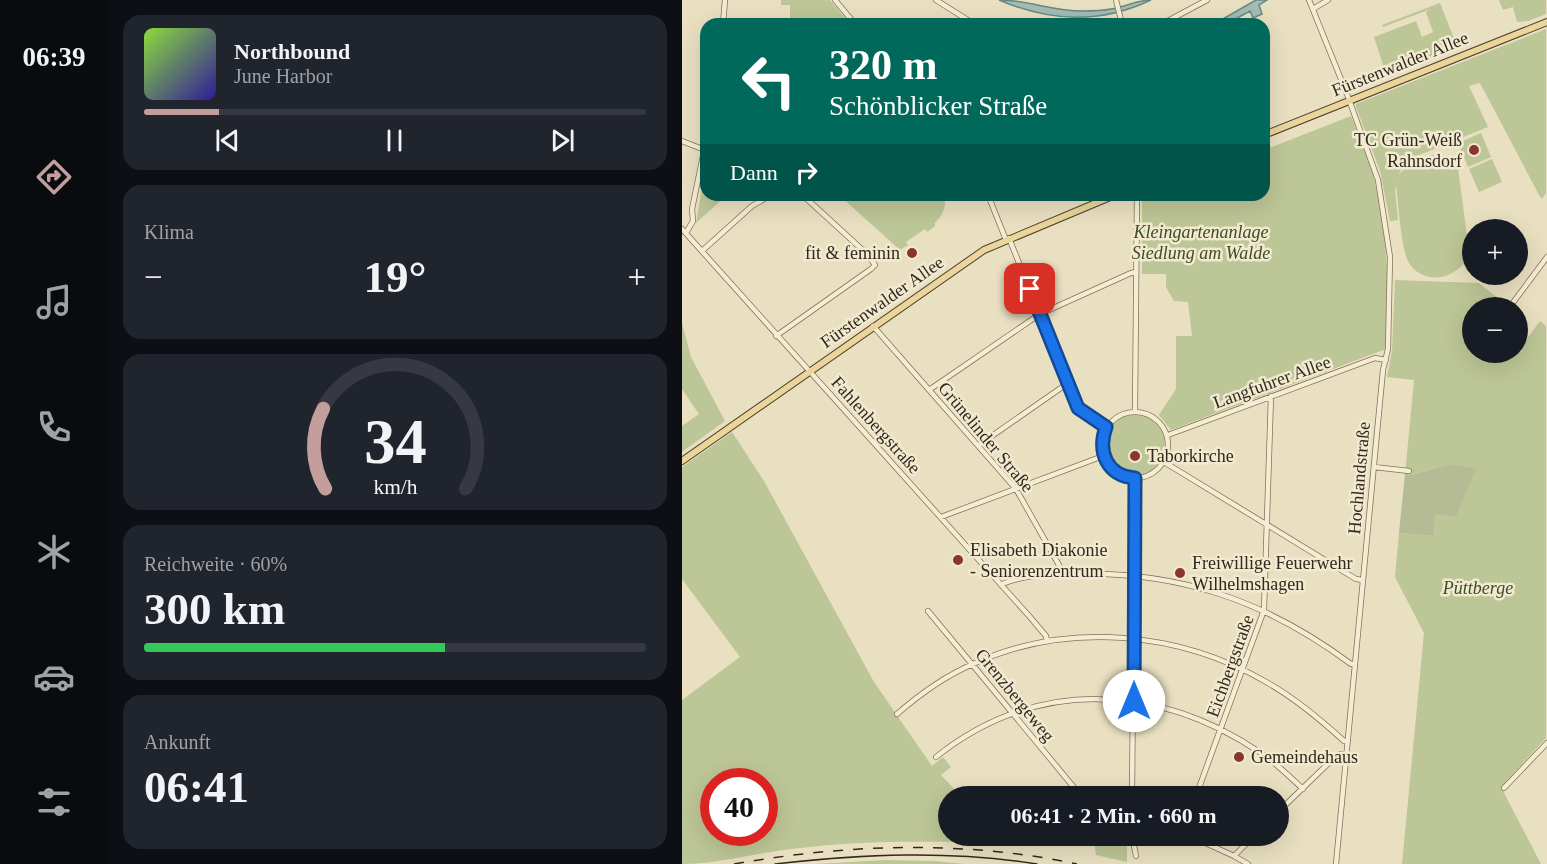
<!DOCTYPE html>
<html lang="de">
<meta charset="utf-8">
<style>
body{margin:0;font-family:"Times New Roman",serif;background:#20242c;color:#f1f3f6;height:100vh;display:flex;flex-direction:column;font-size:22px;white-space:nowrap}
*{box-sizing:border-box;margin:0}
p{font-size:20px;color:#9ea1a6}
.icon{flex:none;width:33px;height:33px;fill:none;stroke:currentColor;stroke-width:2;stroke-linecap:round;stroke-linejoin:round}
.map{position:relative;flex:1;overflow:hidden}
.details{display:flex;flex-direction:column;gap:15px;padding:15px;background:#0d0f14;width:574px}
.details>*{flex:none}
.top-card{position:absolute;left:18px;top:18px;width:570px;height:183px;border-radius:18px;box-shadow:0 6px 24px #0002;background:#00695c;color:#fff;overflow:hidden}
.fabs{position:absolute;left:780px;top:219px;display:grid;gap:12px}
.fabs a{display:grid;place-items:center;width:66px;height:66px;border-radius:50%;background:#171b24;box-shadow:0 6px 24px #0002;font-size:30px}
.speed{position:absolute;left:18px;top:768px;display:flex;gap:12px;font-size:30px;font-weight:700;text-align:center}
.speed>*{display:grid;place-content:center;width:78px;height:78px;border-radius:50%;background:#171b24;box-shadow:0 6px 24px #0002;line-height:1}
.speed .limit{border:9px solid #d22;background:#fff;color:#111}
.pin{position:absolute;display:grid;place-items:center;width:51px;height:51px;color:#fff;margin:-26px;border-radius:12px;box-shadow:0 3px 9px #0006}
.me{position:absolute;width:66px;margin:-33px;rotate:0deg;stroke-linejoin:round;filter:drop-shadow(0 0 4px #0008)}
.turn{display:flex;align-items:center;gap:21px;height:126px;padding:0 30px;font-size:27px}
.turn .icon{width:78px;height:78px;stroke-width:2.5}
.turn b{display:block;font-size:42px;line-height:51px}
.then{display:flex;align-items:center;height:57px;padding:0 30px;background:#0003;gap:12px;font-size:22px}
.big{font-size:45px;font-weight:700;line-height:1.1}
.details .tile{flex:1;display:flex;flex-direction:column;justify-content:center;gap:9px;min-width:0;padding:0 21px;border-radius:18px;background:#20242c}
.details .dial{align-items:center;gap:0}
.dial svg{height:156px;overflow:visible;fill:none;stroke:#363941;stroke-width:7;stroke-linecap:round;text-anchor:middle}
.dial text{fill:#f1f3f6;stroke:none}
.song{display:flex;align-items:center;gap:18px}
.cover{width:72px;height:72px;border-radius:9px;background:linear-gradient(135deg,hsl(90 70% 55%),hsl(250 70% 35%))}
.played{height:6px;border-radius:3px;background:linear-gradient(90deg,#c39e9d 15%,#363941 15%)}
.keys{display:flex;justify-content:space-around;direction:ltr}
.heat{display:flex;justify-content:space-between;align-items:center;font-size:33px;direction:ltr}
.charge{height:9px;border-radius:4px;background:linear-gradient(90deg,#34c759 60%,#363941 0)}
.trip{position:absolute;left:256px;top:786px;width:351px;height:60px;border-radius:30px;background:#171b24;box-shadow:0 6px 24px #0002;font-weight:700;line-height:60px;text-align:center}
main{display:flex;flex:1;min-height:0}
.tabs{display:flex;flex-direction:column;width:108px;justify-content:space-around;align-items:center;background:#090b0e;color:#9ea1a6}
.tabs .icon{width:42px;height:42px}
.tabs .current{color:#c39e9d}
.tabs b{font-size:27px;color:#f1f3f6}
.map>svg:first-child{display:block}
.green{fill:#bdc696;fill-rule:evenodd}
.cemetery{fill:#b4bb95}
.water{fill:#a3bcb6;stroke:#6b8883;stroke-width:1.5}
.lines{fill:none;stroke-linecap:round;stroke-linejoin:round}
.minor-casing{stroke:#81715a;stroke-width:6}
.major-casing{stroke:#4f3f2e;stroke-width:8}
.minor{stroke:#f5edd3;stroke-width:4.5}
.major{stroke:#ead69b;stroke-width:6}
.tram{stroke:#32281d;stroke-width:1.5}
.rail{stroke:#32281d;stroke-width:1.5;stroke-dasharray:10 10;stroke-linecap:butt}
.route-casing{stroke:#114b97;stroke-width:15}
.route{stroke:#1a73e8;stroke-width:10}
.poi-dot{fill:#8a3530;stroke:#f1ead0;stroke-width:2}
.labels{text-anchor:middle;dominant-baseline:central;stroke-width:5;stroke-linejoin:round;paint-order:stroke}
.street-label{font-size:18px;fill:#32281d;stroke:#f1ead0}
.poi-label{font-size:18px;fill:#32281d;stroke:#f1ead0;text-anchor:start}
.park-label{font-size:18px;font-style:italic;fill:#404c26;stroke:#f1ead0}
</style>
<main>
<nav class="tabs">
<b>06:39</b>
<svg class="icon current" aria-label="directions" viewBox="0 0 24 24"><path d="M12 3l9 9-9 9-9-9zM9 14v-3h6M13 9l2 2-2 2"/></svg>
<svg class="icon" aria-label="music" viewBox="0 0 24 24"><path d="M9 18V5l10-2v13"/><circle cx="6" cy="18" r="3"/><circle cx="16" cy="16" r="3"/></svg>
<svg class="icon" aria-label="phone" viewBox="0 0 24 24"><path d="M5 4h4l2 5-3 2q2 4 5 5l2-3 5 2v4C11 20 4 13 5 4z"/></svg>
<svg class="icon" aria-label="climate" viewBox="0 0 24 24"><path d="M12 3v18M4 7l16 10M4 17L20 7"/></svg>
<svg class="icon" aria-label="car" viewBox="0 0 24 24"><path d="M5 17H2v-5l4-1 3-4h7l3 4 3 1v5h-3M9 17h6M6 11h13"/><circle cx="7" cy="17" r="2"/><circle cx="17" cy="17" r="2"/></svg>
<svg class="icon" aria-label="filters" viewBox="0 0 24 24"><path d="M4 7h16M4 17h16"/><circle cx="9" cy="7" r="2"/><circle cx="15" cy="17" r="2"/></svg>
</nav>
<section class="details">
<div class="tile">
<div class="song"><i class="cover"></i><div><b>Northbound</b><p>June Harbor</p></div></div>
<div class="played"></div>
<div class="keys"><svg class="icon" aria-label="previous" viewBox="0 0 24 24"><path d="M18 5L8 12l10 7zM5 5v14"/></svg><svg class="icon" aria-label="pause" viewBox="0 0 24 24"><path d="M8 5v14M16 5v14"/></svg><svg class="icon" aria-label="next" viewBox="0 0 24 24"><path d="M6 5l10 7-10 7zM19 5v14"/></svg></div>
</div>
<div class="tile"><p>Klima</p>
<div class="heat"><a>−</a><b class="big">19°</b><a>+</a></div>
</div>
<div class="tile dial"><svg viewBox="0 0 100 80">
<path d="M14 69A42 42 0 1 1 86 69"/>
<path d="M14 69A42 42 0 0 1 13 28" stroke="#c39e9d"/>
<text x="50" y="56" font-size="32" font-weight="700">34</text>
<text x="50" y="72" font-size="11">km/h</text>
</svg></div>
<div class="tile"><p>Reichweite · 60%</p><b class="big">300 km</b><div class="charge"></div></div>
<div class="tile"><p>Ankunft</p><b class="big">06:41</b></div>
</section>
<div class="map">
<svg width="865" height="864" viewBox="0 0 865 864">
<rect width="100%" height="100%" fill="#e9e0c1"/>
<path class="green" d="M99 0H148L168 24H108V5H99Z
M817 0H864V14L846 21 835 22 831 7 821 10Z
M758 3 775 46 704 74 692 37 734 21 740 37 751 32 744 12 749 9 701 27 700 25Z
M864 29V193L860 199 857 195 798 83 787 86 806 127 718 163 720 168 716 175C733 158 756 144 776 168L788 258C783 263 777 269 770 273 753 283 730 276 724 256 718 235 717 209 714 186L715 179 713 191 716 220 708 221 698 171 674 107V104Z
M669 116 691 173 702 226 706 281 704 349 489 430 477 415 494 389V336H510L506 302 492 301 484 287V274H460V199L470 195H582V150Z
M799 133 809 157 786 167 776 143Z
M810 159 820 182 797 192 787 169Z
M24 165V195H45L14 223Z
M157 195H263C264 207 261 215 253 223V226L245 232 243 229 224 242 226 245 218 250Z
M713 280 797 283 825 305 823 307 790 308V352L831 353 833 355 858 321 864 326V738L819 787 859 864H720L742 633 713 577 717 533 750 536 753 514 769 464 730 475 723 474 732 380 705 377 710 351Z
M0 323 9 357 43 421 0 452V426L17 414 0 389Z
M423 445a30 30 0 1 1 60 0a30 30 0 1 1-60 0Z
M50 432 82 481 192 682 250 766 261 757 269 767 259 775 279 796H267V836H275L274 842C219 841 164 842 109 849 73 853 37 864 0 864V700L58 657 0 579V467ZM32 782H82V832H32Z
M411 836H442L445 846V862L414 855Z
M203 860 252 861 284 864H133Z"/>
<path class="cemetery" d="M769 464 794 469 774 516 753 514 751 536 717 533 723 474 730 475Z"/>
<path class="water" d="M317 0C346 0 370 11 400 11 410 11 419 11 429 9 443 7 455 0 469 0 418 24 369 22 317 0Z
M574 0H585L577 5 580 14 571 18 568 11 557 17V21L555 18V21L549 24H532Z"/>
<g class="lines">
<defs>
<path id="minor" d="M153 0 173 24
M254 0 292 24
M434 0 440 24
M627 0 665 94 696 180 708 257 706 349 701 370 654 864
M631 9 646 0
M41 24 43 0
M480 24 525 0
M0 141 23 150
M306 195 324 240
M0 229 348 617 364 636 365 641
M4 233 11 221 10 209 24 141
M327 238 393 403 398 411 424 427
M20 251 70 206 89 195
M827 308 865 257
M191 326 334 489 382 574
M94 336 189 269 193 265 185 254 126 200 118 195
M247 390 358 314 449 273 454 272
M453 411 455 195
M420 445a33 33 0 1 1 66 0a33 33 0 1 1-66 0Z
M486 435 693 358 704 360
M297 445 386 383
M482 462 674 579 681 580
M692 467 727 471
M259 517 421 456
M319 585C335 576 368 574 387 574 495 570 583 600 669 664H673
M246 611 399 796
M215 714C238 694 263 676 291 664 385 621 497 631 586 683 614 699 638 719 662 741H665
M254 757C353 678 476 683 579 753 594 763 607 776 621 789
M822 788 865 743
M450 796 453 478
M514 796 582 610 589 396
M597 811 652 758 658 754 665 755
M450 836 454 856
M508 836 552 856 566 864
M552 856 572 836"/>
<path id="major" d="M582 135 865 22
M0 461 302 250 433 195"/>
</defs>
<use href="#minor" class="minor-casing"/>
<use href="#major" class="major-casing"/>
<use href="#minor" class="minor"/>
<use href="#major" class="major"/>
<path class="tram" d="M93 864C181 854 267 850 355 864"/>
<path class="rail" d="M52 864C166 844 281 840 395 864"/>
</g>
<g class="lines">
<defs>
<path id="route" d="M348 289 396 408 424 427C415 452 425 476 453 478L452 701"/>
</defs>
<use href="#route" class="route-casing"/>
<use href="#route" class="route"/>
</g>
<g class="poi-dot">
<circle cx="792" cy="150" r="6"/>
<circle cx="230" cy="253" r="6"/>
<circle cx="453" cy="456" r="6"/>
<circle cx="276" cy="560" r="6"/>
<circle cx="498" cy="573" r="6"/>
<circle cx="557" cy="757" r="6"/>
</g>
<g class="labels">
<g class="street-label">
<text transform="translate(718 64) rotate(-22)">Fürstenwalder Allee</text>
<text transform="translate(200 302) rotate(-35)">Fürstenwalder Allee</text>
<text transform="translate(590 382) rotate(-20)">Langfuhrer Allee</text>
<text transform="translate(194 425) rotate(48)">Fahlenbergstraße</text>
<text transform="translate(304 437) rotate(50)">Grünelinder Straße</text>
<text transform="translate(677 478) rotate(-85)">Hochlandstraße</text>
<text transform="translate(548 666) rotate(-70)">Eichbergstraße</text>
<text transform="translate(333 695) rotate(51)">Grenzbergeweg</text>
</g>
<g class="poi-label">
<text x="780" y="140" text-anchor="end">TC Grün-Weiß<tspan x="780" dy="21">Rahnsdorf</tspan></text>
<text x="218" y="253" text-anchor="end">fit &amp; feminin</text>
<text x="465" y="456">Taborkirche</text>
<text x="288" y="550">Elisabeth Diakonie<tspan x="288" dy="21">- Seniorenzentrum</tspan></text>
<text x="510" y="563">Freiwillige Feuerwehr<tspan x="510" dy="21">Wilhelmshagen</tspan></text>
<text x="569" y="757">Gemeindehaus</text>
</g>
<g class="park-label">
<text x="519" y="232">Kleingartenanlage<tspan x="519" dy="21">Siedlung am Walde</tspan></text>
<text x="796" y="588">Püttberge</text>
</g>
</g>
</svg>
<div class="fabs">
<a>+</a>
<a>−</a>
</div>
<div class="speed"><div class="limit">40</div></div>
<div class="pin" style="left:348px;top:289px;background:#d93025"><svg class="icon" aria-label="arrive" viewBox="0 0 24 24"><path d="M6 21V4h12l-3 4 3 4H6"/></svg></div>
<svg class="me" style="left:452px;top:701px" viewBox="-20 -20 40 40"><circle r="19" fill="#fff"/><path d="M0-13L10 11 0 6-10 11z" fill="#1a73e8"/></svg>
<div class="trip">06:41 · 2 Min. · 660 m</div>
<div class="top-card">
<div class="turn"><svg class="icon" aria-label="left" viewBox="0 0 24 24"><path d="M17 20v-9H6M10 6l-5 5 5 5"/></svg><div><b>320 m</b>Schönblicker Straße</div></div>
<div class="then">Dann<svg class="icon" aria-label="right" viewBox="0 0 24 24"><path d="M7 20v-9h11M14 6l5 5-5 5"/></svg></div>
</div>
</div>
</main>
